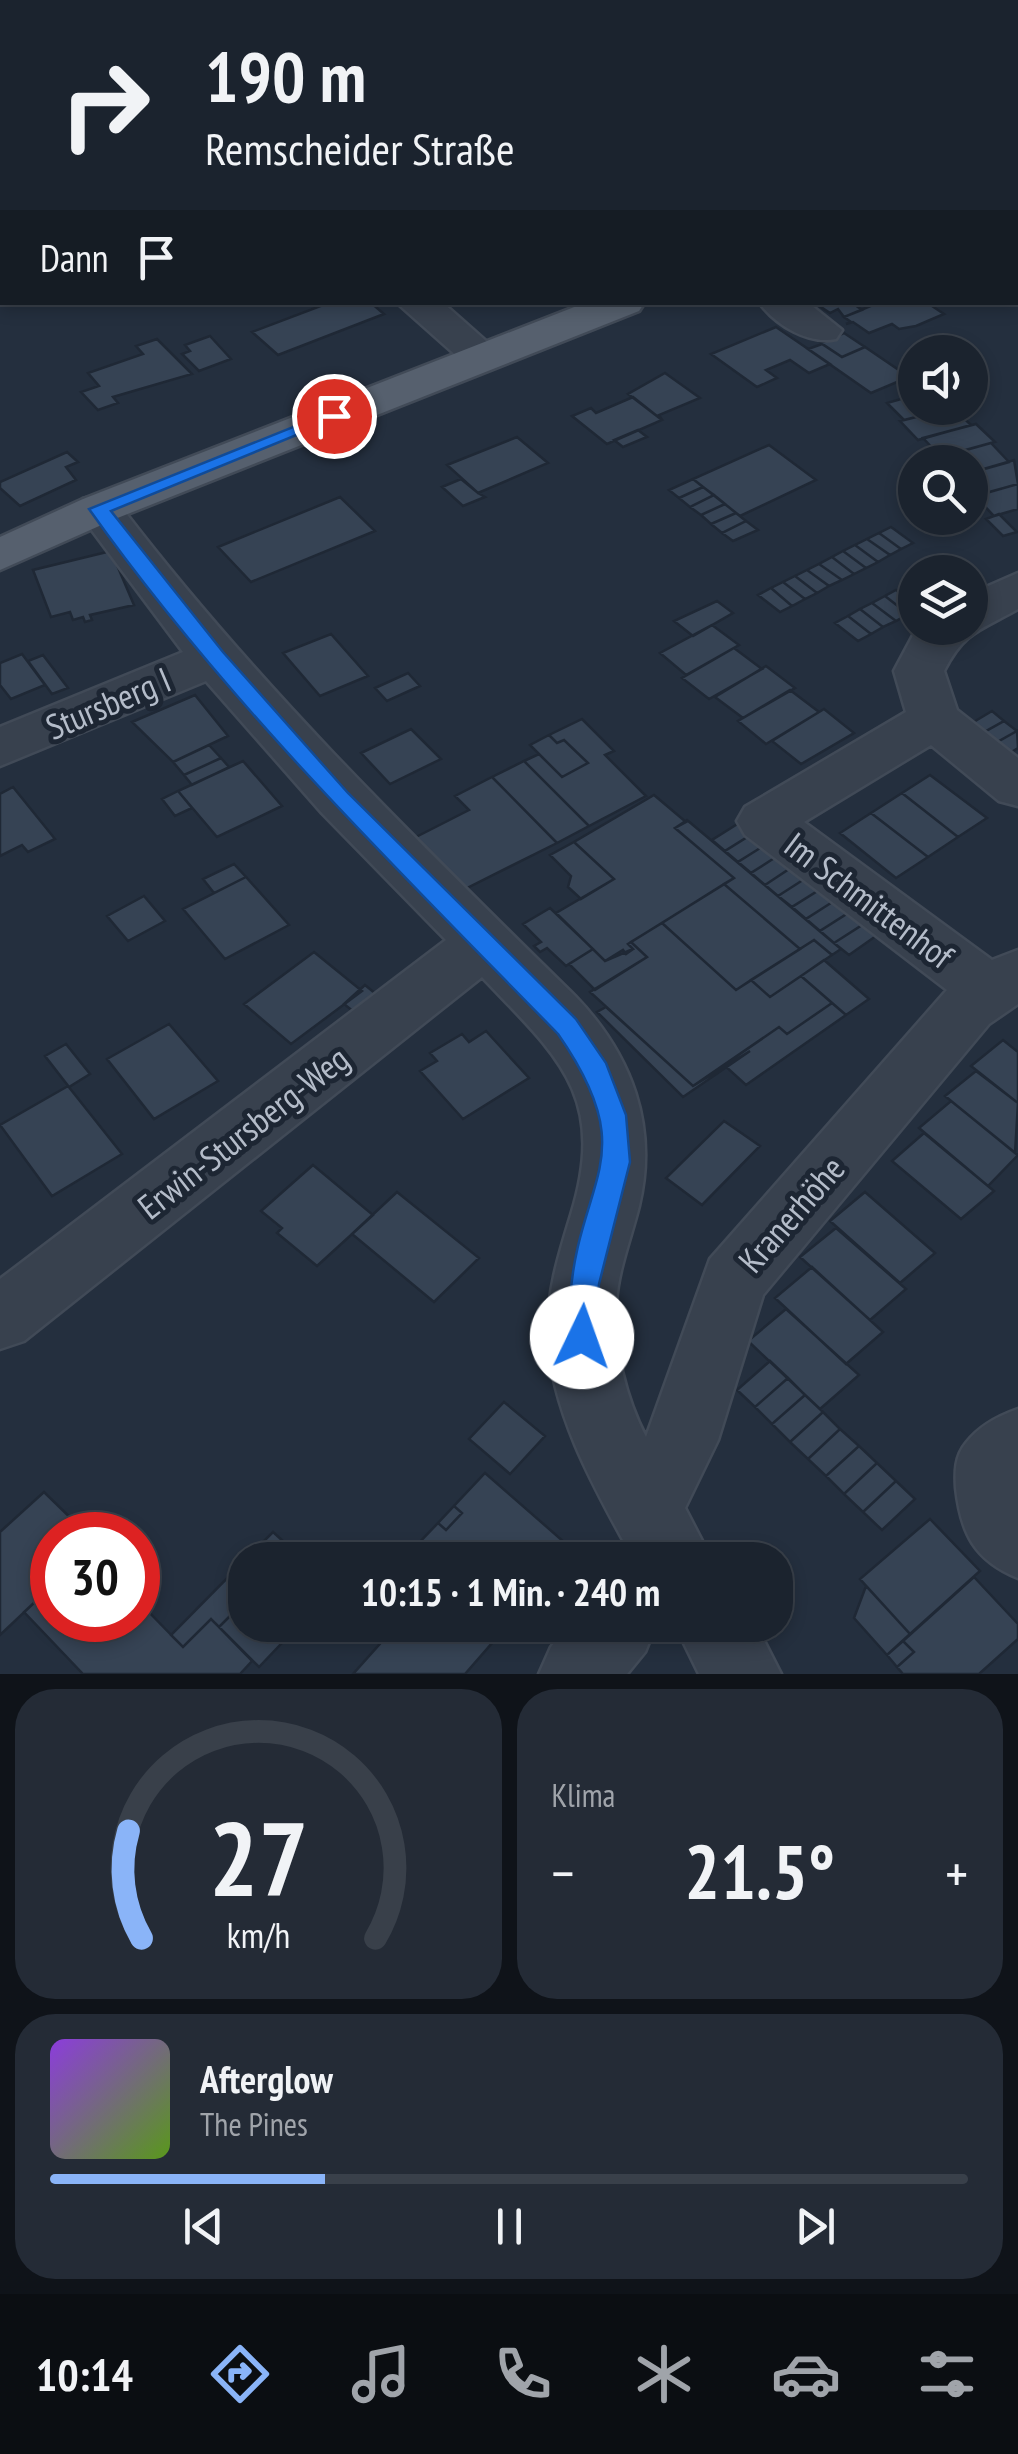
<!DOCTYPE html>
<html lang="de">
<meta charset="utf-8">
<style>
body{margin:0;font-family:"PT Sans Narrow",sans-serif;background:#242b36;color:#f1f3f6;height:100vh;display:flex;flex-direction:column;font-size:38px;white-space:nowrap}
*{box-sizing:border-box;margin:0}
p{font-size:32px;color:#a0a4aa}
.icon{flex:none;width:55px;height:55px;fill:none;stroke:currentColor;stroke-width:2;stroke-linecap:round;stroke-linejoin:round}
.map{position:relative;height:1674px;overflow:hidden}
.details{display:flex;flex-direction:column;gap:15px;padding:15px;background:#0f1319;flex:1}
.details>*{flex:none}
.top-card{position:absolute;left:0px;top:0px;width:1020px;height:305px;box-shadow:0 5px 15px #0003,0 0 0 2px #39404a;background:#1b232e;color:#f1f3f6;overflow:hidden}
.buttons{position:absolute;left:898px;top:335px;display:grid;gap:20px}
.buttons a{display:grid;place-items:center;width:90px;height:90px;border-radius:50%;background:#1b232e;box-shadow:0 5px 15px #0003,0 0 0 2px #39404a;font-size:50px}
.speed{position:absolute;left:30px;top:1512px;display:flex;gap:20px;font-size:50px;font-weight:700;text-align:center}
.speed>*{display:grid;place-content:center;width:130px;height:130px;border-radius:50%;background:#1b232e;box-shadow:0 5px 15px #0003,0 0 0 2px #39404a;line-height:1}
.speed .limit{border:15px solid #d22;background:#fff;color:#111}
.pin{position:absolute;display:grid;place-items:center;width:85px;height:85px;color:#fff;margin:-42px;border:5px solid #fff;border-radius:50%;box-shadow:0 2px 10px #0007}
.me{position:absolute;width:110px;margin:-55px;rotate:3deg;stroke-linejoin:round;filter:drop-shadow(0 0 8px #0008)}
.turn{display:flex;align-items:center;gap:35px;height:210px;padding:0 40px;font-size:45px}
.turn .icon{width:130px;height:130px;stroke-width:2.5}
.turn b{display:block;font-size:70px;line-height:85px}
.then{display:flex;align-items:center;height:95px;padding:0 40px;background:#0003;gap:20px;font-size:38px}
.big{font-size:75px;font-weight:600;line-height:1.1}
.details .tile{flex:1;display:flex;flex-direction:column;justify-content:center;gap:15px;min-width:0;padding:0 35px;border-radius:40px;background:#242b36}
.details .dial{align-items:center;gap:0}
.dial svg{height:260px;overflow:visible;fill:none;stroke:#39404a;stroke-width:7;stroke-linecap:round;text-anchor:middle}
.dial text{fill:#f1f3f6;stroke:none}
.song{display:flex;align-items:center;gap:30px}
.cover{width:120px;height:120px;border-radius:15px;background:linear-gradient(135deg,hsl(270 70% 55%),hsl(90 70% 35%))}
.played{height:10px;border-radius:5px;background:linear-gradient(90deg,#8ab4f8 30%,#39404a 30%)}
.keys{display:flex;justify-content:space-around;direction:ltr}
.heat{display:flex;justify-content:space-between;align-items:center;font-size:55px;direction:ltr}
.details .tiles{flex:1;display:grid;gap:15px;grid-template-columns:1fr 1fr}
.tile:last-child{grid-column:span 2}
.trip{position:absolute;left:228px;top:1542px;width:565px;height:100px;border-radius:40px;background:#1b232e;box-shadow:0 5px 15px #0003,0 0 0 2px #39404a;font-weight:600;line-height:100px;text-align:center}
.tabs{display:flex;height:160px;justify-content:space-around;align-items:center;background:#0b0e12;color:#a0a4aa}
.tabs .icon{width:70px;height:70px}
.tabs .on{color:#8ab4f8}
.tabs b{font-size:45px;color:#f1f3f6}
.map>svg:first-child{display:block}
.green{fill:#263c3f}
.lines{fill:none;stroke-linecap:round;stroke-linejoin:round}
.stream{fill:#17263c;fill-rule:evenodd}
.building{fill:#364354;stroke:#1f2835;stroke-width:2.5}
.minor-casing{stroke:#414a57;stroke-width:5}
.major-casing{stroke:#414a57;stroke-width:5}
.minor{fill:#38414e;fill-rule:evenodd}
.major{fill:#56606e;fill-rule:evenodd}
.route{fill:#1a73e8;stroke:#114b97;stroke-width:2.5}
.labels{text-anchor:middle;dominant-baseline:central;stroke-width:10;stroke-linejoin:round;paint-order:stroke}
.street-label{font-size:35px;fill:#b4bcc9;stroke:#1d2633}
</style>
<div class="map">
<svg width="1018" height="1674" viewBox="0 0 1018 1674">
<rect width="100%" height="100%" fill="#242f3e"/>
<path class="green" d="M0 0H1001L2 2 0 114Z"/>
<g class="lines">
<path class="stream" d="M620 0H629L630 2H622Z
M739 0H756L758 2H743Z"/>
</g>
<path class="building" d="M331 302H370L384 314 278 355 252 332Z
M826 302H851L862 310 844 317 838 309 830 313 818 305Z
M880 302H926L944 314 916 326 899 329 892 324 869 333 853 322 846 324 851 322 844 317Z
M776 327 830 364 809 373 790 360 766 370 777 378 757 387 711 354Z
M844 333 865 347 842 357 821 343Z
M210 336 231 359 199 371 182 354 190 351 185 345Z
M157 339 192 374 113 397 118 403 98 410 81 392 99 386 88 373 143 354 136 346Z
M822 344 842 357 865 347 909 377 871 393 808 349Z
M665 373 700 398 659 415 662 420 628 394Z
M915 395V408H952L904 420 887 403Z
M633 397 662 420 607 444 572 416 591 408 596 413Z
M953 408 971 425 918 440 900 421Z
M976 424 995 442 941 457 923 438Z
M638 430 647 437 623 447 614 440Z
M517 437 548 463 478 493 447 465Z
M991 443 1009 462 970 473V462H941L936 458Z
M769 445 816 480 740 516 693 479Z
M67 452 78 462 66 467 76 480 20 506 0 488V482Z
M1014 460 1018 484 979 495 970 486V473Z
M461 479 478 493 485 497 463 506 442 487Z
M693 479 703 487 679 498 669 490Z
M1018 484V509L994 516 975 496Z
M703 487 714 495 690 507 679 498Z
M714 495 725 504 701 515 690 507Z
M340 497 375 531 251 582 218 547Z
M725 504 736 513 711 524 701 515Z
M736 513 746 521 722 533 711 524Z
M999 514 1017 532 1003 536 986 519Z
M746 521 758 530 733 541 722 533Z
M891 527 913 543 901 549 879 533Z
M879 533 901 549 890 555 867 539Z
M867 539 890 555 878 562 855 545Z
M855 545 878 562 866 568 843 551Z
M111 551 134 605 90 615 92 620 85 622 83 617 73 620 70 612 51 617 33 570Z
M843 551 866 568 854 574 832 557Z
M832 557 854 574 842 580 819 564Z
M819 564 842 580 829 586 807 570Z
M807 570 829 586 817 593 795 576Z
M795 576 817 593 805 599 783 582Z
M783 582 805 599 792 606 771 588Z
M771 588 792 606 780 612 758 595Z
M896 590 915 604V610L908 614 885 596Z
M885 596 908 614 896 621 872 603Z
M717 601 733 613 693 636 674 621Z
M872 603 896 621 883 627 860 609Z
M860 609 883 627 871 634 848 616Z
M848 616 871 634 858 641 835 623Z
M712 625 739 645 686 675 660 653Z
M331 634 368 676 320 696 283 653Z
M734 648 762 669 709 699 682 678Z
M22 654 45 685 11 699 0 685V663Z
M43 655 68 688 52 694 28 661Z
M766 666 795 688 743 718 715 697Z
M408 673 420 686 387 701 375 688Z
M790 690 819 712 766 744 738 721Z
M195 695 228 736 173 762 132 722Z
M824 709 854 733 801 764 772 741Z
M992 711 1004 721 979 735 967 726Z
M582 719 614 751 605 755 646 796 589 826 524 761 539 754 562 777 588 763 564 740 557 743 549 735Z
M1004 721 1017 731 992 745 979 735Z
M411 729 441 759 390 784 361 753Z
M1017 731 1018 748 1005 756 992 745Z
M549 735 557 743 564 740 588 763 562 777 530 745Z
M209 745 221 758 184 775 173 762Z
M221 758 229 767 192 785 184 775Z
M243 761 282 806 217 837 178 791Z
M524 761 589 826 557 843 492 777Z
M930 775 987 818 958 837 902 793Z
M492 777 557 843 465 889 416 837 469 810 455 796Z
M13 787 55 839 28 852 22 845 0 856V794Z
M178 791 192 808 175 816 162 799Z
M902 793 958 837 928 857 871 813Z
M654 795 686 822 675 828 734 878 628 944 633 949 605 961 556 913 614 879 574 842Z
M871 813 928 857 896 878 840 833Z
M687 820 841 949 832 955 814 940 800 949 724 884 734 878 675 828Z
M739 823 752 834 725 851 712 840Z
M752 834 765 845 738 862 725 851Z
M574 842 614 879 581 899 568 887 571 876 550 855Z
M765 845 779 855 751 873 738 862Z
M779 855 792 867 765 885 751 873Z
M234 864 246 877 214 893 203 879Z
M792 867 806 878 778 896 765 885Z
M246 877 289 925 225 959 183 909Z
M806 878 819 890 792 907 778 896Z
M724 884 800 949 736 990 662 923Z
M819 890 834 901 806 919 792 907Z
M144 896 165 921 128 941 107 916Z
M834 901 848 913 820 931 806 919Z
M550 908 593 949 566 966 547 948 540 952 534 946 541 942 523 924Z
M848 913 862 925 834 943 820 931Z
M662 923 736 990 751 980 770 997 801 976 832 1003 787 1034 779 1027 693 1086 590 992 647 957 631 942Z
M862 925 876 936 849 955 834 943Z
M814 940 832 955 770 997 751 980Z
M631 942 647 957 595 990 569 964 593 949 605 961 623 950 626 954 633 949 628 944Z
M314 952 362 991 291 1044 244 1004Z
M824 960 869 999 846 1015 801 976Z
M365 985 382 999 359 1016 344 1004Z
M832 1003 846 1015 746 1085 724 1065 779 1027 787 1034Z
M606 1007 693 1086 750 1051 683 1097 597 1012Z
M169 1024 218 1081 154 1119 107 1059Z
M486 1031 529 1078 463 1119 420 1071 437 1061 430 1053 462 1034 469 1042Z
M1003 1040 1018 1052V1103L971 1066Z
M66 1044 90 1074 69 1087 45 1056Z
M976 1071 1018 1103 1015 1153 945 1096Z
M68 1086 122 1154 52 1196 0 1125Z
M951 1101 1018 1155 988 1186 919 1128Z
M724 1121 760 1146 702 1205 666 1178Z
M924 1133 994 1191 961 1219 892 1161Z
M313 1165 373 1215 317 1266 277 1233 282 1228 261 1211Z
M397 1192 479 1258 434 1302 352 1234Z
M865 1192 935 1253 900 1283 830 1221Z
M836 1228 906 1289 870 1320 800 1257Z
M812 1267 883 1332 846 1364 775 1298Z
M786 1309 859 1375 820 1409 748 1341Z
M770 1361 788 1378 755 1407 737 1390Z
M788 1378 805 1395 772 1424 755 1407Z
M805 1395 823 1412 790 1442 772 1424Z
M504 1402 545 1436 510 1474 469 1439Z
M823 1412 840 1429 808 1459 790 1442Z
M840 1429 859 1446 826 1476 808 1459Z
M859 1446 877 1463 844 1494 826 1476Z
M877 1463 896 1481 863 1512 844 1494Z
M485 1473 564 1542 548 1560H431L416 1546 438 1523 446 1530 462 1513 454 1506Z
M896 1481 915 1499 882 1530 863 1512Z
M44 1492 88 1535H52V1586L0 1635V1532Z
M454 1506 462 1513 446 1530 438 1523Z
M930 1519 980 1571 910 1634 860 1579Z
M273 1532 294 1551 285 1560H245Z
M138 1539 155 1556 138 1576Z
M245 1560V1601L219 1627 211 1619 183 1647 171 1635Z
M974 1577 1018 1624V1639L979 1674H903L897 1667 914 1652 903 1641Z
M52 1586V1620H138V1601L183 1647 211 1619 252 1661 240 1674H83L24 1612Z
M866 1586 910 1634 887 1655 854 1618Z
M245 1601V1625H299L259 1667 219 1627Z
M404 1625H488L499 1635 465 1674H353L387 1636 393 1641Z
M490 1625H520L506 1641Z
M903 1641 914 1652 897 1667 887 1655Z"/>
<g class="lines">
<defs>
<path id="minor" d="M396 302H442L504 357 498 366 483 370 468 366Z
M759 302H807L842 330 836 339C809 345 775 325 759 302Z
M99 495 115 499C253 681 413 837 575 996 632 1055 658 1126 639 1206 631 1238 618 1270 616 1303 613 1348 626 1398 646 1437L710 1259 947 990 745 835 737 821 745 807 906 712 894 671 917 628H970V594L1018 573V609C981 630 964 631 944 671L957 710 1018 758V806L999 801 931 745 804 822 992 960 1018 950V1004L989 1024 763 1295 718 1440 685 1508 712 1560H634C597 1493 550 1412 548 1334 547 1292 559 1254 571 1215 608 1095 557 1056 482 977L24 1341 0 1349V1279L446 940 322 813 206 681 0 766V727L183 652 76 509 83 499Z
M1018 1409V1578C974 1560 961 1533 956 1488 955 1472 955 1456 966 1443 979 1426 998 1416 1018 1409Z
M569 1625H656L645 1652 627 1674H539L551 1647Z
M675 1625H756L781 1674H699Z"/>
<path id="major" d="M587 302H645L639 311 115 519 0 570V537L83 499Z"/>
</defs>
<use href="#minor" class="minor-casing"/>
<use href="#major" class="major-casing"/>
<use href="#minor" class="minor"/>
<use href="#major" class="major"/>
</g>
<path class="route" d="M328 413 343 416 111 511 223 652 348 793 576 1019 606 1063 626 1115 630 1162 599 1284 592 1346 582 1350 572 1346C566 1332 569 1316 570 1300 578 1177 645 1159 558 1034 394 866 225 701 89 509Z"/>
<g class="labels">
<g class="street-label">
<text transform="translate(108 703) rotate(-23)">Stursberg I</text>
<text transform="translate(869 900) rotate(37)">Im Schmittenhof</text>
<text transform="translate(243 1132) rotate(-38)">Erwin-Stursberg-Weg</text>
<text transform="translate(791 1214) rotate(-49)">Kranerhöhe</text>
</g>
</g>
</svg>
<div class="buttons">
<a><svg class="icon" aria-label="sound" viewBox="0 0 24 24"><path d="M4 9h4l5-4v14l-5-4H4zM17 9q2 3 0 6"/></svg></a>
<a><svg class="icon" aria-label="search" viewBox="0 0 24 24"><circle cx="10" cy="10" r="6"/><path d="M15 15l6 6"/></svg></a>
<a><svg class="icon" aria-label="layers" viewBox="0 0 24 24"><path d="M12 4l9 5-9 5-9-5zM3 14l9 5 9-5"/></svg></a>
</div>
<div class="speed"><div class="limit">30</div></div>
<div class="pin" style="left:334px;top:416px;background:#d93025"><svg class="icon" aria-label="arrive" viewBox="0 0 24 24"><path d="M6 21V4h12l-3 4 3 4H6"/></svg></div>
<svg class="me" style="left:582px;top:1337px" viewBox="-20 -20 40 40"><circle r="19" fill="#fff"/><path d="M0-13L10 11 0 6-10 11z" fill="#1a73e8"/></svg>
<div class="trip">10:15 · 1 Min. · 240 m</div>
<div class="top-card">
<div class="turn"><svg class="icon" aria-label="right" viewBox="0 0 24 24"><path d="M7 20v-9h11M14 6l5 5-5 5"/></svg><div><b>190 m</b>Remscheider Straße</div></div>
<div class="then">Dann<svg class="icon" aria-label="arrive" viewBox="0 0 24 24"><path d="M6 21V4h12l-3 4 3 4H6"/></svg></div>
</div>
</div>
<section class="details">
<div class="tiles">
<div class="tile dial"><svg viewBox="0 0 100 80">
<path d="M14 69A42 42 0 1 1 86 69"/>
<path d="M14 69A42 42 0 0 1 10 36" stroke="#8ab4f8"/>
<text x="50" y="56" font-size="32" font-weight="700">27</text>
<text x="50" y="72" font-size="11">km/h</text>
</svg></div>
<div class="tile"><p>Klima</p>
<div class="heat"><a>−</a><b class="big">21.5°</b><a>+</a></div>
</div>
<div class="tile">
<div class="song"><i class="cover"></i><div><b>Afterglow</b><p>The Pines</p></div></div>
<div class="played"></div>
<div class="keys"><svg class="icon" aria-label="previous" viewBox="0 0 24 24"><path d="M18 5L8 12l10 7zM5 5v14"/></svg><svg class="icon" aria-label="pause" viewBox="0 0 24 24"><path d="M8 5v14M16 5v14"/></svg><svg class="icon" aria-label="next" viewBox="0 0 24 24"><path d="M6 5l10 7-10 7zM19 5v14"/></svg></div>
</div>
</div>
</section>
<nav class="tabs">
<b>10:14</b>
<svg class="icon on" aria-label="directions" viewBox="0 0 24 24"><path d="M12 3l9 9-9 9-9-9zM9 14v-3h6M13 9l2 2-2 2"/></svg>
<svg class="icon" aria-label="music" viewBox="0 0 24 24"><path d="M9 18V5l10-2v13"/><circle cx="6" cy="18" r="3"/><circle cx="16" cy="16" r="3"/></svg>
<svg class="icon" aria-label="phone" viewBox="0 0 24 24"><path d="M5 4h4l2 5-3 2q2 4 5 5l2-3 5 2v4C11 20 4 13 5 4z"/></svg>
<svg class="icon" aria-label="climate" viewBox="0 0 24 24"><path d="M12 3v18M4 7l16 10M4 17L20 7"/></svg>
<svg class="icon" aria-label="car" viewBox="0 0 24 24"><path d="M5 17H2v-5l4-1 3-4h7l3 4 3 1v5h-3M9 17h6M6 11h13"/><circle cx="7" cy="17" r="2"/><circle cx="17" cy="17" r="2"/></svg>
<svg class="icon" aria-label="filters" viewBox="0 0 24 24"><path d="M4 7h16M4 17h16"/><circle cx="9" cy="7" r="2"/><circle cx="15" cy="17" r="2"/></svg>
</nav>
